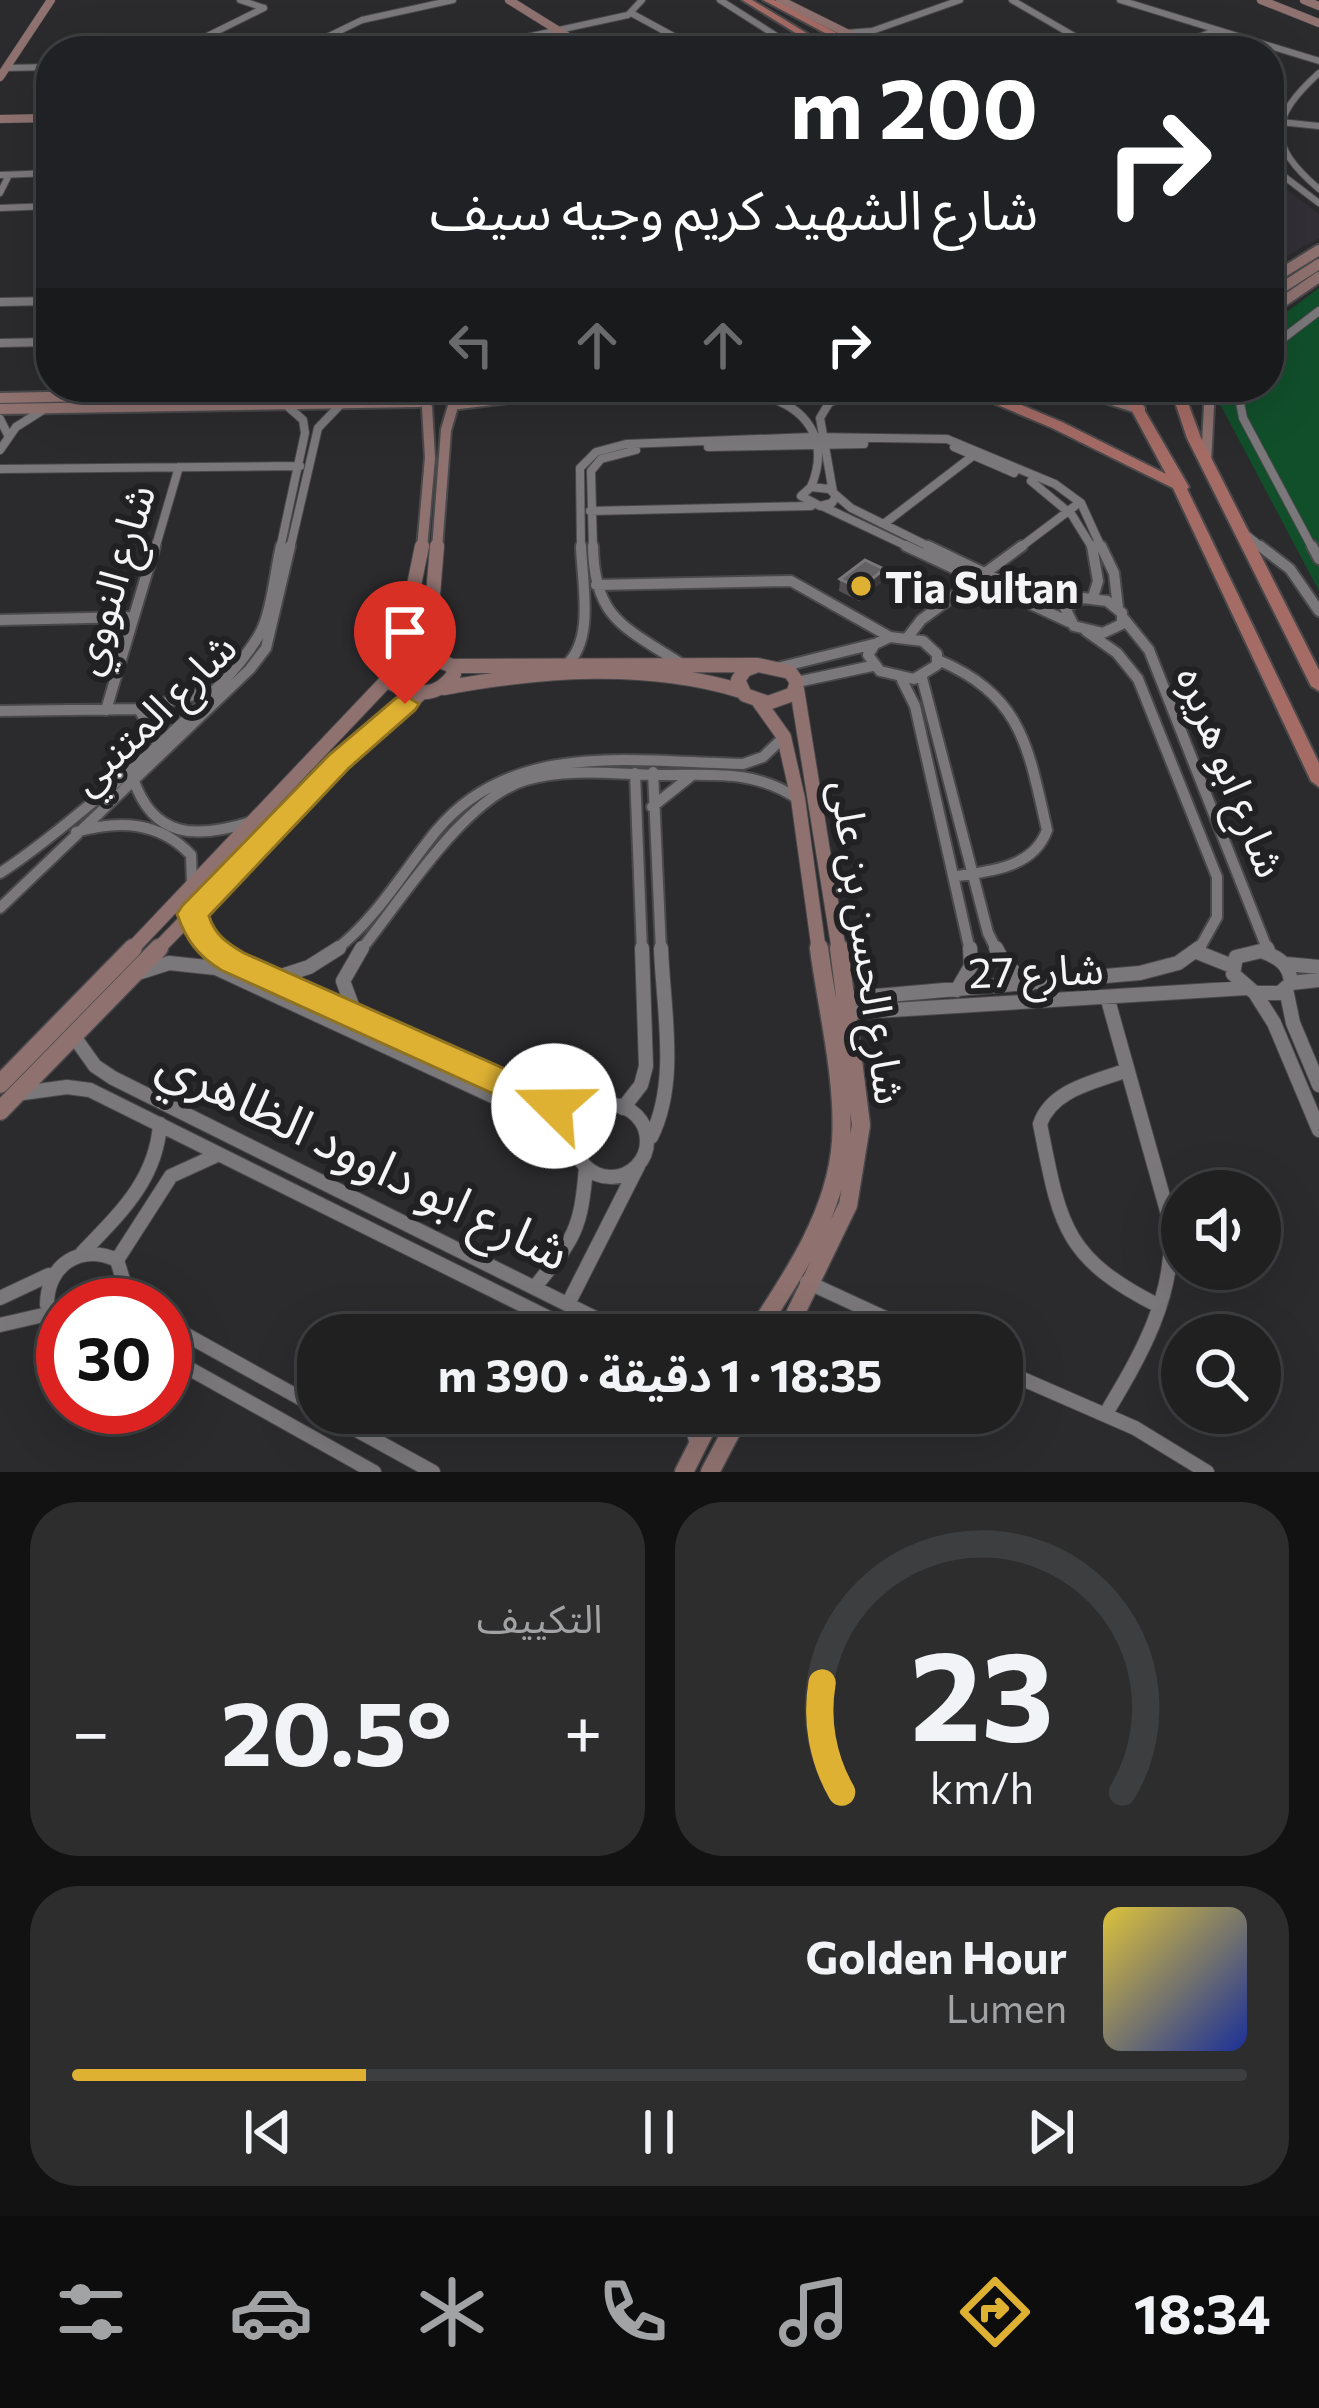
<!DOCTYPE html>
<html lang="ar">
<meta charset="utf-8">
<style>
body{margin:0;font-family:Commissioner,"Noto Sans Arabic",sans-serif;background:#2d2d2e;color:#f1f3f6;direction:rtl;height:100vh;display:flex;flex-direction:column;font-size:45px;white-space:nowrap}
*{box-sizing:border-box;margin:0}
p{font-size:39px;color:#a2a3a5}
.icon{flex:none;width:66px;height:66px;fill:none;stroke:currentColor;stroke-width:2;stroke-linecap:round;stroke-linejoin:round}
.map{position:relative;height:1472px;overflow:hidden;direction:ltr}
.panel{display:flex;flex-direction:column;gap:30px;padding:30px;background:#121212;flex:1}
.panel>*{flex:none}
.banner{position:absolute;left:36px;top:36px;width:1248px;height:366px;border-radius:48px;box-shadow:0 12px 48px #0002,0 0 0 3px #3d3e3f;direction:rtl;background:#202124;color:#fff;overflow:hidden}
.fabs{position:absolute;left:1161px;top:1170px;display:grid;gap:24px}
.fabs a{display:grid;place-items:center;width:120px;height:120px;border-radius:50%;background:#202021;box-shadow:0 12px 48px #0002,0 0 0 3px #3d3e3f;font-size:60px}
.speed{position:absolute;left:36px;top:1278px;display:flex;gap:24px;font-size:60px;font-weight:700;text-align:center}
.speed>*{display:grid;place-content:center;width:156px;height:156px;border-radius:50%;background:#202021;box-shadow:0 12px 48px #0002,0 0 0 3px #3d3e3f;line-height:1}
.speed .limit{border:18px solid #d22;background:#fff;color:#111}
.pin{position:absolute;display:grid;place-items:center;width:102px;height:102px;color:#fff;margin:-123px -51px;border-radius:50% 50% 50% 0;rotate:-45deg;box-shadow:0 0 12px #0007}
.pin .icon{rotate:45deg}
.me{position:absolute;width:132px;margin:-66px;rotate:292deg;stroke-linejoin:round;filter:drop-shadow(0 0 9px #0008)}
.turn{display:flex;align-items:center;gap:42px;height:252px;padding:0 48px;font-size:54px}
.turn .icon{width:156px;height:156px;stroke-width:2.5}
.turn b{display:block;font-size:84px;line-height:102px}
.lanes{display:flex;align-items:center;height:114px;padding:0 48px;background:#0003;justify-content:center;gap:60px;direction:ltr}
.lanes .off{opacity:.35}
.big{font-size:90px;font-weight:700;line-height:1.1}
.panel .widget{flex:1;display:flex;flex-direction:column;justify-content:center;gap:18px;min-width:0;padding:0 42px;border-radius:48px;background:#2d2d2e}
.panel .dial{align-items:center;gap:0}
.dial svg{height:312px;overflow:visible;fill:none;stroke:#3d3e3f;stroke-width:7;stroke-linecap:round;text-anchor:middle}
.dial text{fill:#f1f3f6;stroke:none}
.song{display:flex;align-items:center;gap:36px}
.cover{width:144px;height:144px;border-radius:18px;background:linear-gradient(135deg,hsl(50 70% 55%),hsl(230 70% 35%))}
.played{height:12px;border-radius:6px;background:linear-gradient(90deg,#deb133 25%,#3d3e3f 25%)}
.keys{display:flex;justify-content:space-around;direction:ltr}
.heat{display:flex;justify-content:space-between;align-items:center;font-size:66px;direction:ltr}
.panel .tiles{flex:1;display:grid;gap:30px;grid-template-columns:1fr 1fr}
.widget:last-child{grid-column:span 2}
.trip{position:absolute;left:297px;top:1314px;width:726px;height:120px;border-radius:48px;background:#202021;box-shadow:0 12px 48px #0002,0 0 0 3px #3d3e3f;font-weight:700;line-height:120px;text-align:center;direction:rtl}
.tabs{display:flex;height:192px;justify-content:space-around;align-items:center;background:#0d0d0d;color:#a2a3a5}
.tabs .icon{width:84px;height:84px}
.tabs .active{color:#deb133}
.tabs b{font-size:54px;color:#f1f3f6}
.map>svg:first-child{display:block}
.built{fill:#332f37}
.green{fill:#114f2b}
.lines{fill:none;stroke-linecap:round;stroke-linejoin:round}
.street-far3-casing{stroke:#49484a;stroke-width:8}
.street-far2-casing{stroke:#49484a;stroke-width:10}
.street-far1-casing{stroke:#49484a;stroke-width:14}
.street-casing{stroke:#49484a;stroke-width:16}
.secondary-far3-casing{stroke:#49484a;stroke-width:9}
.secondary-far2-casing{stroke:#49484a;stroke-width:14}
.secondary-far1-casing{stroke:#49484a;stroke-width:16}
.secondary-casing{stroke:#49484a;stroke-width:21}
.primary-casing{stroke:#49484a;stroke-width:4}
.street-far3{stroke:#7a787b;stroke-width:6}
.street-far2{stroke:#7a787b;stroke-width:8}
.street-far1{stroke:#7a787b;stroke-width:10}
.street{stroke:#7a787b;stroke-width:14}
.secondary-far3{stroke:#8f7270;stroke-width:8}
.secondary-far2{stroke:#8f7270;stroke-width:10}
.secondary-far1{stroke:#8f7270;stroke-width:14}
.secondary{stroke:#8f7270;stroke-width:18}
.primary{fill:#a56b65;fill-rule:evenodd}
.wall{fill:#514f51}
.shaded-wall{fill:#3b393b}
.building{fill:#636163;stroke:#7a787a;stroke-width:3}
.route{fill:#deb133;stroke:#907321;stroke-width:3}
.poi-dot{fill:#deb133;stroke:#212022;stroke-width:4.5}
.labels{text-anchor:middle;dominant-baseline:central;stroke-width:12;stroke-linejoin:round;paint-order:stroke}
.street-label{font-size:42px;fill:#f4f3f5;stroke:#212022}
.poi-label{font-size:42px;font-weight:bold;fill:#f4f3f5;stroke:#212022;text-anchor:start}
.near-street-label{font-size:51px;fill:#f4f3f5;stroke:#212022}
</style>
<div class="map">
<svg width="1319" height="1472" viewBox="0 0 1319 1472">
<rect width="100%" height="100%" fill="#2b2a2c"/>
<path class="built" d="M1269 176 1319 214V238L1269 266Z"/>
<path class="green" d="M1319 288V591L1219 402 1216 387H1269V325Z"/>
<g class="lines">
<defs>
<path id="street-far3" d="M240 0 264 8
M720 0 800 51
M1012 0 1100 51
M1120 0 1319 61
M631 13 701 51
M846 33 872 31 960 0
M177 51 264 8
M298 51 362 20 453 0
M462 51 628 15 642 0
M1032 51 1071 35
M1166 51 1216 30
M6 68 51 67
M1319 73C1269 118 1267 145 1319 189
M1280 122 1319 126
M1269 165 1319 203
M0 175 51 173
M0 193 9 175
M0 208 51 206"/>
<path id="street-far2" d="M0 302 51 301
M0 343 51 342
M1269 349 1319 311
M1237 387 1243 418 1313 549
M760 395C806 406 831 439 811 487
M0 419 8 435
M708 447 864 444
M954 447 1014 473
M0 450 16 427 46 408
M0 469 300 466
M1031 481 1072 515 1093 549
M833 492 820 418 829 403 850 393
M836 496 832 503 820 506 801 496 811 487 829 489 851 508 934 549
M824 507 913 549
M590 511 811 506
M885 523 974 455
M1244 533 1264 549
M155 549 179 467
M280 549 305 433 303 420 285 404
M290 549 318 428 343 402
M581 549 580 468 596 452 626 444 812 437 947 439 1055 484 1081 503 1102 549
M593 549 591 471 601 459 636 450
M1018 549 1075 506"/>
<path id="street-far1" d="M593 546C594 618 624 627 680 663
M906 546 1069 622
M928 546 1028 594 1068 604
M1092 546 1098 581 1093 597
M1101 546 1114 573 1118 608
M1260 546 1290 569 1319 611
M1312 546 1319 559
M596 585 791 581 890 637
M1083 598 1107 601 1122 613V624L1103 633 1074 626 1065 608Z
M1124 619 1149 650 1268 951
M0 620 133 617
M1086 631 1117 653 1138 679 1217 877V917L1198 951
M890 637 923 641 937 654V665L914 679 880 671 868 655 875 644Z
M908 637 921 620 1022 546
M938 660C1023 696 1028 747 1047 830 1034 867 992 871 957 876
M566 665C595 640 582 582 581 546
M781 667 874 644
M922 678 988 933 997 951
M902 680 915 706 970 951
M797 682 872 666
M139 709 157 743
M106 710 155 546
M0 711 139 709 210 691
M653 772 661 951
M635 773 642 951
M133 778C153 839 196 839 251 822
M652 807 691 776
M76 832C119 820 159 821 191 855L192 883
M0 873C58 836 238 686 263 627 273 603 275 571 281 546
M0 908 250 669 266 648 290 546
M192 914 206 942 218 951
M334 951C376 920 404 870 437 830 513 739 637 762 743 764L763 757 784 737
M360 951C401 901 464 798 526 780 571 767 619 775 665 775 714 775 756 770 798 799"/>
<path id="street" d="M214 948 233 962 534 1099 589 1113
M996 948 1005 965 1030 984
M1267 948 1269 953
M1261 951C1278 957 1290 964 1291 983L1280 993H1255L1233 974 1236 957Z
M1197 952 1232 966
M1286 964 1319 967
M141 972 169 963 216 968 527 1112 572 1138
M272 979 309 967 339 948
M1291 983 1319 980
M1286 989 1293 1023 1319 1085
M957 990 971 966 970 948
M1255 993 1274 1023 1319 1130
M842 999 1140 973 1178 963 1199 948
M844 1013 1246 988
M357 1019 343 981 362 948
M75 1038 95 1066 113 1078 629 1335
M1127 1070C1096 1082 1052 1089 1040 1124 1060 1224 1062 1257 1159 1306
M23 1093 67 1087 90 1090 583 1335
M575 1141a36 36 0 1 1 72 0a36 36 0 1 1-72 0Z
M623 1108 641 1085 646 1066 642 948
M651 1137C679 1082 663 1008 661 948
M82 1253C119 1214 156 1181 160 1124
M117 1260 171 1176 217 1155
M807 1282 922 1335
M535 1287C574 1238 581 1231 586 1167
M0 1298 49 1275
M569 1302 638 1166
M63 1320 47 1305C47 1265 80 1243 117 1260L124 1283 112 1305
M165 1323 318 1408
M0 1325 52 1313
M165 1355 374 1472
M1002 1370 1135 1428 1207 1472
M326 1413 433 1472
M688 1413 697 1444
M1105 1415C1141 1355 1175 1297 1171 1225L1108 1000"/>
<path id="secondary-far3" d="M509 0 591 51
M780 0 883 51
M1261 0 1319 23
M1304 0 1319 6
M0 77 51 0
M0 119 51 118"/>
<path id="secondary-far2" d="M1269 281 1319 250
M1269 296 1319 264
M1269 311 1319 277
M467 387H569
M0 398 420 389
M459 404 508 398 1019 389 1081 390 1140 409
M0 409 419 402
M1206 463 1210 387
M422 549 430 458 427 407
M437 549 446 430 453 406"/>
<path id="secondary-far1" d="M426 655 452 666 454 674C437 698 418 695 393 684L391 672 406 658Z
M436 656 430 631 437 546
M398 663 422 546
M758 665 790 672 797 682 793 694 768 703 745 695 738 680 745 670Z
M452 666 758 665
M444 688C541 670 646 662 741 691
M797 689 839 951
M759 702 784 737 798 799 819 951
M130 951 390 677
M156 951 340 761 419 695"/>
<path id="secondary" d="M0 1084 133 948
M0 1111 159 948
M754 1335C792 1278 836 1213 841 1142 845 1079 827 1010 819 948
M785 1335 848 1205 861 1125 839 948
M684 1472 714 1413
M710 1472 741 1413"/>
<path id="primary" d="M742 0H752L836 51H825Z
M763 0H774L871 51H859Z
M967 387H978L1062 422 1166 474 1119 387H1131L1189 487 1187 489 1319 763V787L1311 781 1173 488 1052 428 967 392Z
M1170 387H1182L1201 438 1319 670V691L1311 686 1187 438Z"/>
</defs>
<use href="#street-far3" class="street-far3-casing"/>
<use href="#street-far2" class="street-far2-casing"/>
<use href="#street-far1" class="street-far1-casing"/>
<use href="#street" class="street-casing"/>
<use href="#secondary-far3" class="secondary-far3-casing"/>
<use href="#secondary-far2" class="secondary-far2-casing"/>
<use href="#secondary-far1" class="secondary-far1-casing"/>
<use href="#secondary" class="secondary-casing"/>
<use href="#primary" class="primary-casing"/>
<use href="#street-far3" class="street-far3"/>
<use href="#street-far2" class="street-far2"/>
<use href="#street-far1" class="street-far1"/>
<use href="#street" class="street"/>
<use href="#secondary-far3" class="secondary-far3"/>
<use href="#secondary-far2" class="secondary-far2"/>
<use href="#secondary-far1" class="secondary-far1"/>
<use href="#secondary" class="secondary"/>
<use href="#primary" class="primary"/>
</g>
<path class="wall" d="M884 569 883 581 859 601 839 591 840 579Z"/>
<path class="shaded-wall" d="M884 569 883 581 859 601 860 589Z"/>
<path class="building" d="M865 560 884 569 860 589 840 579Z"/>
<path class="route" d="M405 695 419 704 415 710 349 768 209 916C215 935 227 943 244 953L566 1096 571 1106 566 1116 554 1120 542 1116 221 970C198 956 186 940 177 914L182 906 330 754 396 698Z"/>
<circle class="poi-dot" cx="861" cy="586" r="12"/>
<g class="labels">
<g class="street-label">
<text transform="translate(111 579) rotate(-73)">شارع النووي</text>
<text transform="translate(152 712) rotate(-44)">شارع المتنبي</text>
<text transform="translate(1233 771) rotate(68)">شارع ابو هريره</text>
<text transform="translate(870 942) rotate(82)">شارع الحسن بن على</text>
<text transform="translate(1036 969) rotate(-2)">شارع 27</text>
</g>
<g class="poi-label">
<text x="885" y="586">Tia Sultan</text>
</g>
<g class="near-street-label">
<text transform="translate(365 1155) rotate(26)">شارع ابو داوود الظاهري</text>
</g>
</g>
</svg>
<div class="fabs">
<a><svg class="icon" aria-label="sound" viewBox="0 0 24 24"><path d="M4 9h4l5-4v14l-5-4H4zM17 9q2 3 0 6"/></svg></a>
<a><svg class="icon" aria-label="search" viewBox="0 0 24 24"><circle cx="10" cy="10" r="6"/><path d="M15 15l6 6"/></svg></a>
</div>
<div class="speed"><div class="limit">30</div></div>
<div class="pin" style="left:405px;top:704px;background:#d93025"><svg class="icon" aria-label="arrive" viewBox="0 0 24 24"><path d="M6 21V4h12l-3 4 3 4H6"/></svg></div>
<svg class="me" style="left:554px;top:1106px" viewBox="-20 -20 40 40"><circle r="19" fill="#fff"/><path d="M0-13L10 11 0 6-10 11z" fill="#deb133"/></svg>
<div class="trip">18:35 · 1 دقيقة · 390 m</div>
<div class="banner">
<div class="turn"><svg class="icon" aria-label="right" viewBox="0 0 24 24"><path d="M7 20v-9h11M14 6l5 5-5 5"/></svg><div><b>200 m</b>شارع الشهيد كريم وجيه سيف</div></div>
<div class="lanes"><svg class="icon off" aria-label="left" viewBox="0 0 24 24"><path d="M17 20v-9H6M10 6l-5 5 5 5"/></svg><svg class="icon off" aria-label="ahead" viewBox="0 0 24 24"><path d="M12 20V5M6 11l6-6 6 6"/></svg><svg class="icon off" aria-label="ahead" viewBox="0 0 24 24"><path d="M12 20V5M6 11l6-6 6 6"/></svg><svg class="icon" aria-label="right" viewBox="0 0 24 24"><path d="M7 20v-9h11M14 6l5 5-5 5"/></svg></div>
</div>
</div>
<section class="panel">
<div class="tiles">
<div class="widget dial"><svg viewBox="0 0 100 80">
<path d="M14 69A42 42 0 1 1 86 69"/>
<path d="M14 69A42 42 0 0 1 9 41" stroke="#deb133"/>
<text x="50" y="56" font-size="32" font-weight="700">23</text>
<text x="50" y="72" font-size="11">km/h</text>
</svg></div>
<div class="widget"><p>التكييف</p>
<div class="heat"><a>−</a><b class="big">20.5°</b><a>+</a></div>
</div>
<div class="widget">
<div class="song"><i class="cover"></i><div><b>Golden Hour</b><p>Lumen</p></div></div>
<div class="played"></div>
<div class="keys"><svg class="icon" aria-label="previous" viewBox="0 0 24 24"><path d="M18 5L8 12l10 7zM5 5v14"/></svg><svg class="icon" aria-label="pause" viewBox="0 0 24 24"><path d="M8 5v14M16 5v14"/></svg><svg class="icon" aria-label="next" viewBox="0 0 24 24"><path d="M6 5l10 7-10 7zM19 5v14"/></svg></div>
</div>
</div>
</section>
<nav class="tabs">
<b>18:34</b>
<svg class="icon active" aria-label="directions" viewBox="0 0 24 24"><path d="M12 3l9 9-9 9-9-9zM9 14v-3h6M13 9l2 2-2 2"/></svg>
<svg class="icon" aria-label="music" viewBox="0 0 24 24"><path d="M9 18V5l10-2v13"/><circle cx="6" cy="18" r="3"/><circle cx="16" cy="16" r="3"/></svg>
<svg class="icon" aria-label="phone" viewBox="0 0 24 24"><path d="M5 4h4l2 5-3 2q2 4 5 5l2-3 5 2v4C11 20 4 13 5 4z"/></svg>
<svg class="icon" aria-label="climate" viewBox="0 0 24 24"><path d="M12 3v18M4 7l16 10M4 17L20 7"/></svg>
<svg class="icon" aria-label="car" viewBox="0 0 24 24"><path d="M5 17H2v-5l4-1 3-4h7l3 4 3 1v5h-3M9 17h6M6 11h13"/><circle cx="7" cy="17" r="2"/><circle cx="17" cy="17" r="2"/></svg>
<svg class="icon" aria-label="filters" viewBox="0 0 24 24"><path d="M4 7h16M4 17h16"/><circle cx="9" cy="7" r="2"/><circle cx="15" cy="17" r="2"/></svg>
</nav>
